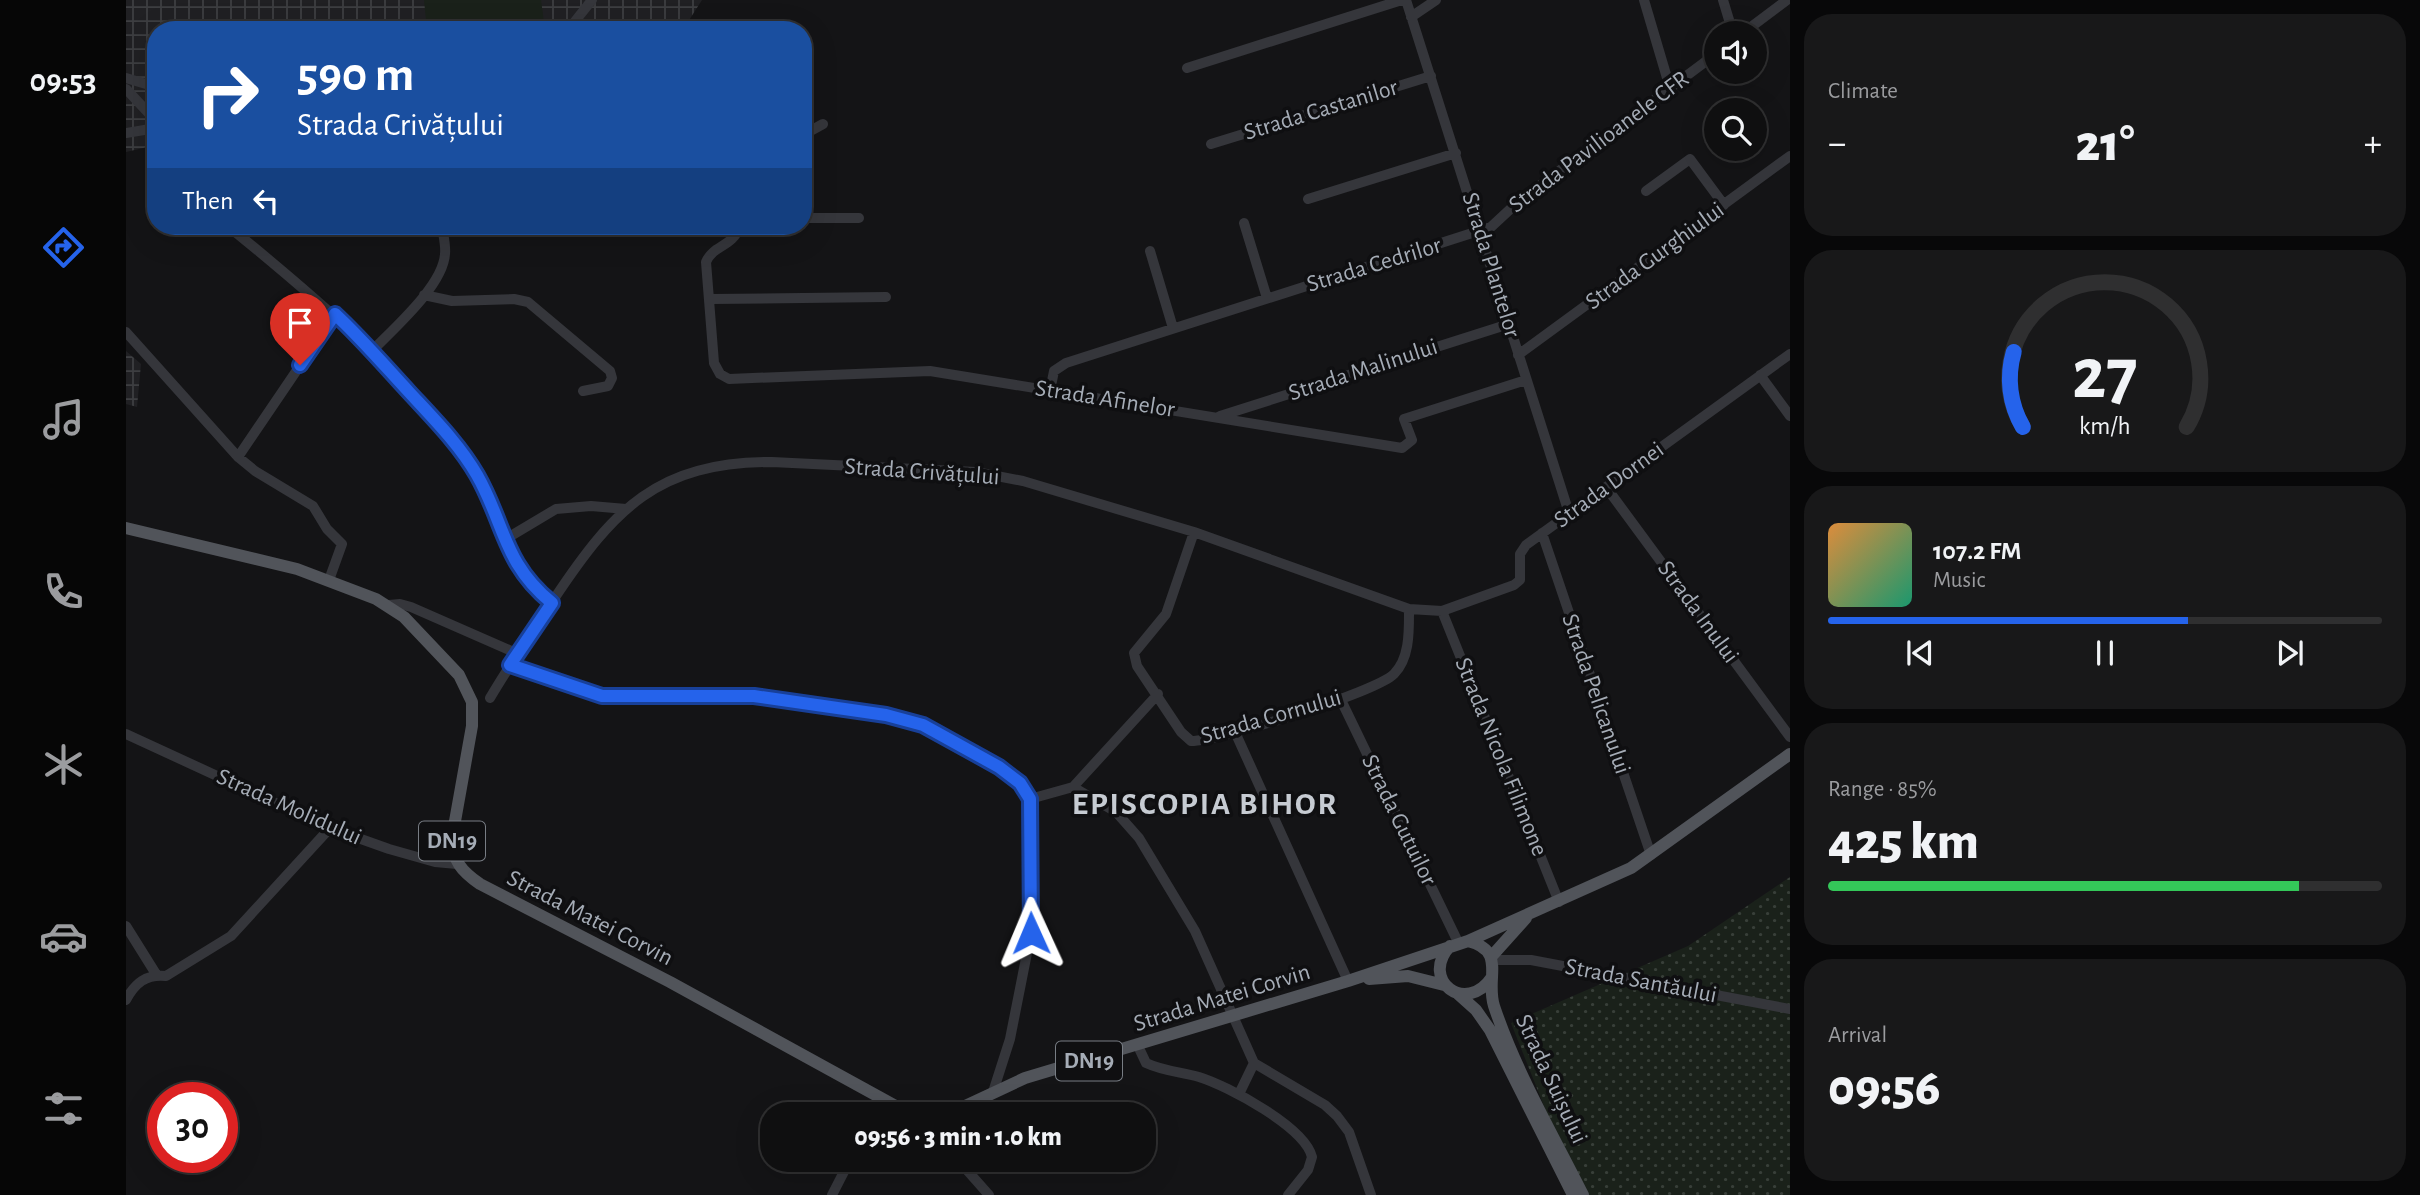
<!DOCTYPE html>
<meta charset="utf-8">
<style>
body{margin:0;font-family:"Alegreya Sans",sans-serif;background:#181819;color:#f1f3f6;height:100vh;display:flex;flex-direction:column;font-size:26px;white-space:nowrap}
*{box-sizing:border-box;margin:0}
p{font-size:23px;color:#9b9c9f}
.icon{flex:none;width:38px;height:38px;fill:none;stroke:currentColor;stroke-width:2;stroke-linecap:round;stroke-linejoin:round}
.map{position:relative;flex:1;overflow:hidden}
.panel{display:flex;flex-direction:column;gap:14px;padding:14px;background:#080809;width:630px}
.panel>*{flex:none}
.guide{position:absolute;left:21px;top:21px;width:665px;height:214px;border-radius:28px;box-shadow:0 7px 28px #0002,0 0 0 2px #2f2f30;background:#1a4fa0;color:#fff;overflow:hidden}
.fabs{position:absolute;left:1578px;top:21px;display:grid;gap:14px}
.fabs a{display:grid;place-items:center;width:63px;height:63px;border-radius:50%;background:#0f0f10;box-shadow:0 7px 28px #0002,0 0 0 2px #2f2f30;font-size:35px}
.speed{position:absolute;left:21px;top:1082px;display:flex;gap:14px;font-size:35px;font-weight:700;text-align:center}
.speed>*{display:grid;place-content:center;width:91px;height:91px;border-radius:50%;background:#0f0f10;box-shadow:0 7px 28px #0002,0 0 0 2px #2f2f30;line-height:1}
.speed .limit{border:10px solid #d22;background:#fff;color:#111}
.pin{position:absolute;display:grid;place-items:center;width:60px;height:60px;color:#fff;margin:-72px -30px;border-radius:50% 50% 50% 0;rotate:-45deg;box-shadow:0 0 7px #0007}
.pin .icon{rotate:45deg}
.me{position:absolute;width:77px;margin:-38px;rotate:359deg;stroke-linejoin:round;filter:drop-shadow(0 0 5px #0008)}
.turn{display:flex;align-items:center;gap:24px;height:147px;padding:0 35px;font-size:32px}
.turn .icon{width:91px;height:91px;stroke-width:2.5}
.turn b{display:block;font-size:49px;line-height:60px}
.then{display:flex;align-items:center;height:66px;padding:0 35px;background:#0003;gap:14px;font-size:26px}
.big{font-size:52px;font-weight:800;line-height:1.1}
.panel .tile{flex:1;display:flex;flex-direction:column;justify-content:center;gap:10px;min-width:0;padding:0 24px;border-radius:28px;background:#181819}
.panel .dial{align-items:center;gap:0}
.dial svg{height:182px;overflow:visible;fill:none;stroke:#2f2f30;stroke-width:7;stroke-linecap:round;text-anchor:middle}
.dial text{fill:#f1f3f6;stroke:none}
.song{display:flex;align-items:center;gap:21px}
.cover{width:84px;height:84px;border-radius:10px;background:linear-gradient(135deg,hsl(30 70% 55%),hsl(160 70% 35%))}
.played{height:7px;border-radius:4px;background:linear-gradient(90deg,#2563eb 65%,#2f2f30 65%)}
.keys{display:flex;justify-content:space-around;direction:ltr}
.heat{display:flex;justify-content:space-between;align-items:center;font-size:38px;direction:ltr}
.charge{height:10px;border-radius:5px;background:linear-gradient(90deg,#34c759 85%,#2f2f30 0)}
.trip{position:absolute;left:634px;top:1102px;width:396px;height:70px;border-radius:28px;background:#0f0f10;box-shadow:0 7px 28px #0002,0 0 0 2px #2f2f30;font-weight:800;line-height:70px;text-align:center}
main{display:flex;flex:1;min-height:0}
.tabs{display:flex;flex-direction:column;width:126px;justify-content:space-around;align-items:center;background:#060606;color:#9b9c9f}
.tabs .icon{width:49px;height:49px}
.tabs .selected{color:#2563eb}
.tabs b{font-size:32px;color:#f1f3f6}
.map>svg:first-child{display:block}
.industrial{fill:url(#industrial-grid)}
.grass{fill:url(#grass-dots)}
.pitch{fill:#1a211a}
.lines{fill:none;stroke-linecap:round;stroke-linejoin:round}
.minor{stroke:#35363b;stroke-width:10}
.major{stroke:#51545a;stroke-width:12}
.route-casing{stroke:#184099;stroke-width:18}
.route{stroke:#2563eb;stroke-width:12}
.labels{text-anchor:middle;dominant-baseline:central;stroke-width:7;stroke-linejoin:round;paint-order:stroke}
.shield{fill:#0f0f11;stroke:#787d84;stroke-width:2}
.shield-label{font-size:23px;font-weight:bold;fill:#a5acb6}
.street-label{font-size:24px;fill:#a5acb6;stroke:#0f0f11}
.district-label{font-size:32px;font-weight:bold;letter-spacing:2px;fill:#c6cbd2;stroke:#0f0f11}
</style>
<main>
<nav class="tabs">
<b>09:53</b>
<svg class="icon selected" aria-label="directions" viewBox="0 0 24 24"><path d="M12 3l9 9-9 9-9-9zM9 14v-3h6M13 9l2 2-2 2"/></svg>
<svg class="icon" aria-label="music" viewBox="0 0 24 24"><path d="M9 18V5l10-2v13"/><circle cx="6" cy="18" r="3"/><circle cx="16" cy="16" r="3"/></svg>
<svg class="icon" aria-label="phone" viewBox="0 0 24 24"><path d="M5 4h4l2 5-3 2q2 4 5 5l2-3 5 2v4C11 20 4 13 5 4z"/></svg>
<svg class="icon" aria-label="climate" viewBox="0 0 24 24"><path d="M12 3v18M4 7l16 10M4 17L20 7"/></svg>
<svg class="icon" aria-label="car" viewBox="0 0 24 24"><path d="M5 17H2v-5l4-1 3-4h7l3 4 3 1v5h-3M9 17h6M6 11h13"/><circle cx="7" cy="17" r="2"/><circle cx="17" cy="17" r="2"/></svg>
<svg class="icon" aria-label="filters" viewBox="0 0 24 24"><path d="M4 7h16M4 17h16"/><circle cx="9" cy="7" r="2"/><circle cx="15" cy="17" r="2"/></svg>
</nav>
<div class="map">
<svg width="1664" height="1195" viewBox="0 0 1664 1195">
<defs>
<pattern id="industrial-grid" width="8" height="8" patternUnits="userSpaceOnUse" patternTransform="scale(1.75)"><rect width="8" height="8" fill="#202023"/><path d="M0 4h8M4 0v8" fill="none" stroke="#3d3e41"/></pattern>
<pattern id="grass-dots" width="8" height="8" patternUnits="userSpaceOnUse" patternTransform="scale(1.75)"><rect width="8" height="8" fill="#1a211a"/><path d="M2 2h.1M6 6h.1" fill="none" stroke="#383f39" stroke-width="1.8" stroke-linecap="round"/></pattern>
</defs>
<rect width="100%" height="100%" fill="#141416"/>
<path class="industrial" d="M0 0H576L558 28 549 30H30V145L0 152Z
M0 351 15 364 11 407 0 404Z"/>
<path class="grass" d="M1664 877V1195H1460L1428 1131 1385 1023 1562 946Z"/>
<path class="pitch" d="M298 0H415L419 30H301Z"/>
<g class="lines">
<path class="minor" d="M1280 0 1443 513
M1518 0 1544 88
M1597 0 1607 33
M1285 17 1310 0
M442 30 466 0
M1617 33 1661 0
M1061 68 1276 0
M0 78 30 87
M0 89 30 121
M0 133 30 128
M677 135 697 124
M1085 144 1305 76
M1520 191 1564 159 1598 205
M1182 199 1330 153
M677 218H733
M1118 223 1141 298
M102 226C188 296 273 368 339 458 375 506 375 561 426 603
M614 226C606 248 588 244 580 262L588 363 594 374 603 379 804 371 1276 448 1286 440 1278 419 1400 380
M1024 251 1047 328
M298 295 326 301 388 299 402 302 484 371 486 378 482 386 457 391
M585 299 760 297
M0 332 112 457 129 471 187 506 201 529 216 544 203 580
M246 351C267 329 317 286 319 254 320 245 317 234 316 226
M1392 355 1664 156
M1634 375 1664 416
M924 391 928 371 940 363 1365 227 1393 201 1591 53
M1094 416 1383 324
M112 457 209 314
M1480 487 1664 737
M1068 532 1040 614 1008 653 1011 666 1055 732 1065 741C1093 741 1250 692 1268 674 1284 658 1283 631 1283 609
M1416 533 1525 855
M378 540 430 509 465 506 500 509
M263 605 274 604 285 607 390 653
M1316 611 1433 902
M384 665 476 697 628 696 780 718 884 774 904 799 905 933 884 1039 867 1092
M364 698C384 664 406 632 428 599 488 509 531 462 646 462L850 472 897 481 1068 532 1283 609 1316 611 1388 585 1394 580V554L1400 545 1664 354
M1214 698 1332 942
M1109 732 1222 981
M0 734 204 828 263 849 309 862 331 864
M947 787 1032 694
M904 799 947 787 990 812 1013 838 1069 931 1128 1063 1199 1105 1211 1116 1223 1132 1245 1195
M0 926 30 974
M1366 960H1405L1664 1009
M0 1000C9 983 20 974 40 976L105 936 204 828
M1012 1046 1020 1063C1037 1071 1055 1072 1073 1077 1102 1086 1179 1127 1186 1157L1182 1170 1162 1195
M1113 1094 1128 1063
M745 1115 752 1098
M832 1160 863 1195
M706 1195 724 1160"/>
<path class="major" d="M0 528 171 569 250 599 278 617 333 675 346 702V726L326 838C327 861 335 871 354 884L544 982 786 1115
M1342 941 1505 868 1664 754
M1324 946C1293 980 1340 1016 1366 977
M1365 957 1400 918
M1243 979 1282 976 1318 985
M1331 993 1350 1010 1364 1030 1447 1195
M820 1115 899 1078 1222 981 1342 941C1381 951 1359 978 1368 1006 1390 1072 1426 1133 1457 1195"/>
</g>
<g class="lines">
<defs>
<path id="route" d="M174 365 209 314C235 338 258 365 283 392 307 418 333 444 351 475 379 524 377 563 426 603L384 665 476 696H628L760 715 797 725 873 767 894 783 904 799 905 933"/>
</defs>
<use href="#route" class="route-casing"/>
<use href="#route" class="route"/>
</g>
<g class="labels">
<g class="shield">
<rect x="293" y="821.5" width="66" height="39" rx="5"/>
<rect x="930" y="1041.5" width="66" height="39" rx="5"/>
</g>
<g class="shield-label">
<text x="326" y="841">DN19</text>
<text x="963" y="1061">DN19</text>
</g>
<g class="street-label">
<text transform="translate(1195 110) rotate(-17)">Strada Castanilor</text>
<text transform="translate(1473 142) rotate(-37)">Strada Pavilioanele CFR</text>
<text transform="translate(1529 256) rotate(-36)">Strada Gurghiului</text>
<text transform="translate(1248 265) rotate(-17)">Strada Cedrilor</text>
<text transform="translate(1365 265) rotate(73)">Strada Plantelor</text>
<text transform="translate(1237 370) rotate(-18)">Strada Malinului</text>
<text transform="translate(979 399) rotate(9)">Strada Afinelor</text>
<text transform="translate(796 472) rotate(4)">Strada Crivățului</text>
<text transform="translate(1483 485) rotate(-36)">Strada Dornei</text>
<text transform="translate(1572 612) rotate(54)">Strada Inului</text>
<text transform="translate(1470 694) rotate(71)">Strada Pelicanului</text>
<text transform="translate(1145 717) rotate(-16)">Strada Cornului</text>
<text transform="translate(1375 757) rotate(68)">Strada Nicola Filimone</text>
<text transform="translate(163 807) rotate(24)">Strada Molidului</text>
<text transform="translate(1273 820) rotate(64)">Strada Gutuilor</text>
<text transform="translate(464 918) rotate(27)">Strada Matei Corvin</text>
<text transform="translate(1515 981) rotate(11)">Strada Santăului</text>
<text transform="translate(1096 998) rotate(-17)">Strada Matei Corvin</text>
<text transform="translate(1425 1079) rotate(65)">Strada Suișului</text>
</g>
<g class="district-label">
<text x="1079" y="804">EPISCOPIA BIHOR</text>
</g>
</g>
</svg>
<div class="fabs">
<a><svg class="icon" aria-label="sound" viewBox="0 0 24 24"><path d="M4 9h4l5-4v14l-5-4H4zM17 9q2 3 0 6"/></svg></a>
<a><svg class="icon" aria-label="search" viewBox="0 0 24 24"><circle cx="10" cy="10" r="6"/><path d="M15 15l6 6"/></svg></a>
</div>
<div class="speed"><div class="limit">30</div></div>
<div class="pin" style="left:174px;top:365px;background:#d93025"><svg class="icon" aria-label="arrive" viewBox="0 0 24 24"><path d="M6 21V4h12l-3 4 3 4H6"/></svg></div>
<svg class="me" style="left:905px;top:933px" viewBox="-20 -20 40 40"><path d="M0-17L14 15 0 8-14 15z" fill="#2563eb" stroke="#fff" stroke-width="4"/></svg>
<div class="trip">09:56 · 3 min · 1.0 km</div>
<div class="guide">
<div class="turn"><svg class="icon" aria-label="right" viewBox="0 0 24 24"><path d="M7 20v-9h11M14 6l5 5-5 5"/></svg><div><b>590 m</b>Strada Crivățului</div></div>
<div class="then">Then<svg class="icon" aria-label="left" viewBox="0 0 24 24"><path d="M17 20v-9H6M10 6l-5 5 5 5"/></svg></div>
</div>
</div>
<section class="panel">
<div class="tile"><p>Climate</p>
<div class="heat"><a>−</a><b class="big">21°</b><a>+</a></div>
</div>
<div class="tile dial"><svg viewBox="0 0 100 80">
<path d="M14 69A42 42 0 1 1 86 69"/>
<path d="M14 69A42 42 0 0 1 10 36" stroke="#2563eb"/>
<text x="50" y="56" font-size="32" font-weight="700">27</text>
<text x="50" y="72" font-size="11">km/h</text>
</svg></div>
<div class="tile">
<div class="song"><i class="cover"></i><div><b>107.2 FM</b><p>Music</p></div></div>
<div class="played"></div>
<div class="keys"><svg class="icon" aria-label="previous" viewBox="0 0 24 24"><path d="M18 5L8 12l10 7zM5 5v14"/></svg><svg class="icon" aria-label="pause" viewBox="0 0 24 24"><path d="M8 5v14M16 5v14"/></svg><svg class="icon" aria-label="next" viewBox="0 0 24 24"><path d="M6 5l10 7-10 7zM19 5v14"/></svg></div>
</div>
<div class="tile"><p>Range · 85%</p><b class="big">425 km</b><div class="charge"></div></div>
<div class="tile"><p>Arrival</p><b class="big">09:56</b></div>
</section>
</main>
